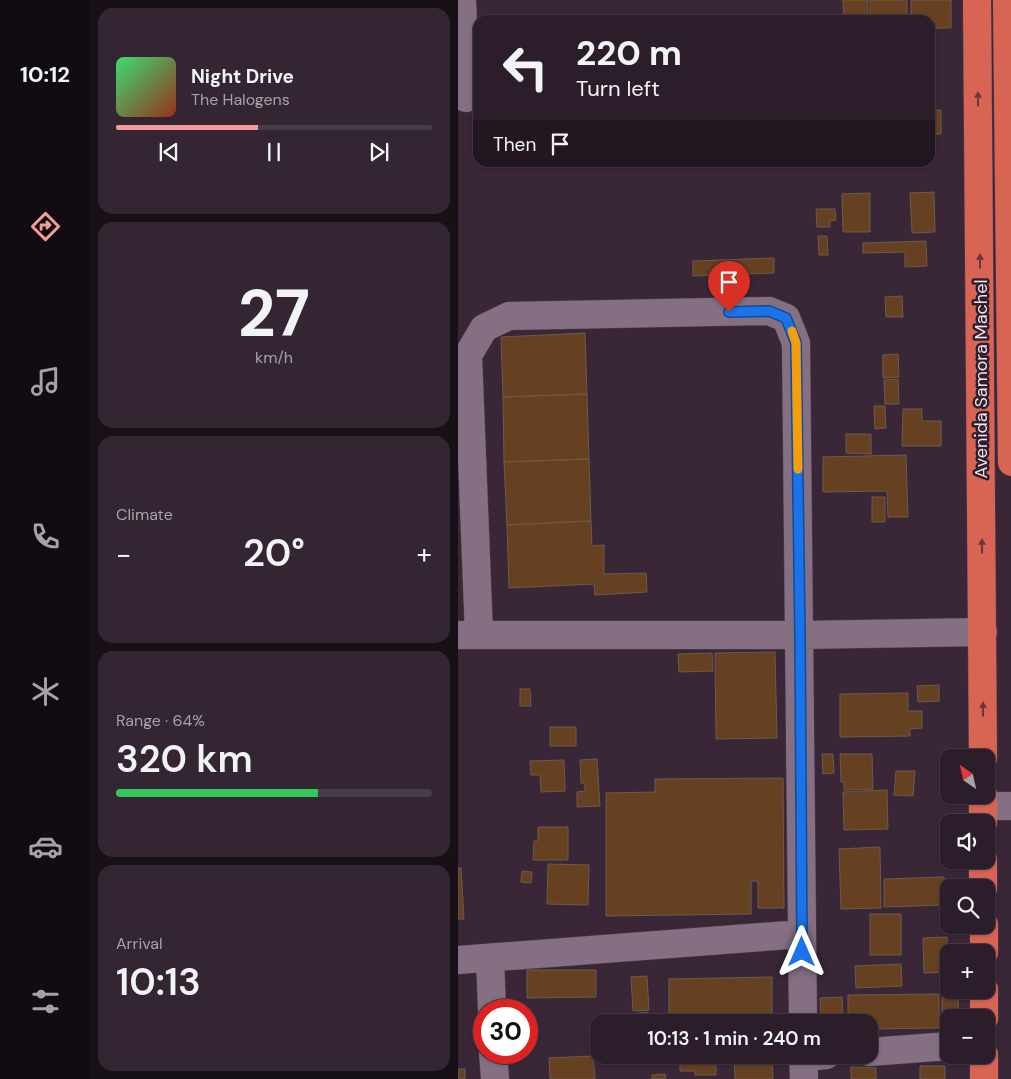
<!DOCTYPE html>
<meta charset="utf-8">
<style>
body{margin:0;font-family:"DM Sans",sans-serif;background:#332632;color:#f1f3f6;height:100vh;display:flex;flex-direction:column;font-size:19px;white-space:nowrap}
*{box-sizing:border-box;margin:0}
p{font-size:16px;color:#a6a2a8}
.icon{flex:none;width:28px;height:28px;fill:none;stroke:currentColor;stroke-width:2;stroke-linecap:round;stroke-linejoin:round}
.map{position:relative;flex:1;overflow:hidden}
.drawer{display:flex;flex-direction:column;gap:8px;padding:8px;background:#181017;width:368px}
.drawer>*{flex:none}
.hud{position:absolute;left:15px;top:15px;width:462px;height:152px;border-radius:15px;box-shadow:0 1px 4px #0004,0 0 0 1px #473b47;background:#2b1d2a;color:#f1f3f6;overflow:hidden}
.needle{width:32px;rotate:326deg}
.tools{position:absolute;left:482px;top:749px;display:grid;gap:10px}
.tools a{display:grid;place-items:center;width:55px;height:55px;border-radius:10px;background:#2b1d2a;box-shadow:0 1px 4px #0004,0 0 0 1px #473b47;font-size:25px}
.speed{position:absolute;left:15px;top:999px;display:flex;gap:10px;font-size:25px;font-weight:700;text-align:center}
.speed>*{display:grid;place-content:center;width:65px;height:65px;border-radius:50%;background:#2b1d2a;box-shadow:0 1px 4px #0004,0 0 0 1px #473b47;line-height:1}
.speed .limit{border:8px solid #d22;background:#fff;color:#111}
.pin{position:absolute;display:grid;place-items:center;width:42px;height:42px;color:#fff;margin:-51px -21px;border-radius:50% 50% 50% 0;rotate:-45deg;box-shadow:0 0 5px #0007}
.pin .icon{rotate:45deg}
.me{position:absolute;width:55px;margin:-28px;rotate:0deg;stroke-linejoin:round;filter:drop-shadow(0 0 4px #0008)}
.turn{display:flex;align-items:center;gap:18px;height:105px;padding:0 20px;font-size:22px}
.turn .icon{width:65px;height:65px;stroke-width:2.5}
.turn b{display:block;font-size:35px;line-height:42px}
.then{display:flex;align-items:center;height:48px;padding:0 20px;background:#0003;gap:10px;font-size:19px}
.big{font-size:38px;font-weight:600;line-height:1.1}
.drawer .widget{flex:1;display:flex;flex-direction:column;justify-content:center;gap:8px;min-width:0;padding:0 18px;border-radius:15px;background:#332632}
.drawer .dial{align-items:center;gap:0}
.dial b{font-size:65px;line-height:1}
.song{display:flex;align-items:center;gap:15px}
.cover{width:60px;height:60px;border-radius:8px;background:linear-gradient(135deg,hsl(140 70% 55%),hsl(10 70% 35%))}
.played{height:5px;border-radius:2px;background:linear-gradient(90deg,#f59b98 45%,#473b47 45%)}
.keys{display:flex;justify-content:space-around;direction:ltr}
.heat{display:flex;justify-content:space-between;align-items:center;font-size:28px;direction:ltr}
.charge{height:8px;border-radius:4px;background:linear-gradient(90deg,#34c759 64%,#473b47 0)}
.trip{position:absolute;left:132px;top:1014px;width:288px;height:50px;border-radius:15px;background:#2b1d2a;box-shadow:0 1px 4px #0004,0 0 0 1px #473b47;font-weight:600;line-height:50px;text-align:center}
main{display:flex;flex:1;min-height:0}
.tabs{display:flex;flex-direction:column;width:90px;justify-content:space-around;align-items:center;background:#110c11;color:#a6a2a8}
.tabs .icon{width:35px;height:35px}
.tabs .active{color:#f59b98}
.tabs b{font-size:22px;color:#f1f3f6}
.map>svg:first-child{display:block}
.building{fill:#654121;stroke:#6f5a49}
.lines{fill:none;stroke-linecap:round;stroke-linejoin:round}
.minor-casing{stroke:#524351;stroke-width:29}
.highway-casing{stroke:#524351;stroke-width:29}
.minor{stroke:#846f83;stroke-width:28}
.highway{stroke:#d86454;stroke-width:28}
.oneway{fill:#6a363b}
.route-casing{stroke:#114b97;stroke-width:12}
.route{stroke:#1a73e8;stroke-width:9}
.slow{stroke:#f59e0b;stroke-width:9}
.labels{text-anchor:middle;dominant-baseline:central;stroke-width:5;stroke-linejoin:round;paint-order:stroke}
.street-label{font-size:18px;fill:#efe3ee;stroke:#2f1e2e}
</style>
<main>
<nav class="tabs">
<b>10:12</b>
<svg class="icon active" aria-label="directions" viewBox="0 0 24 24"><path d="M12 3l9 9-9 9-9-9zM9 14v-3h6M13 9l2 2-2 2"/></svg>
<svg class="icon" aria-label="music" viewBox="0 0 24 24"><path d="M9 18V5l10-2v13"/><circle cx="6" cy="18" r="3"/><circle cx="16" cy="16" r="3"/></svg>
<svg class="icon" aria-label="phone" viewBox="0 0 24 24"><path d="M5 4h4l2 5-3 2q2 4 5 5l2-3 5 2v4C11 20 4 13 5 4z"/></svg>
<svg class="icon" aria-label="climate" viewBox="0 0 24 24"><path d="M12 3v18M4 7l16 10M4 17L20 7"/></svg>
<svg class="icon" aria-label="car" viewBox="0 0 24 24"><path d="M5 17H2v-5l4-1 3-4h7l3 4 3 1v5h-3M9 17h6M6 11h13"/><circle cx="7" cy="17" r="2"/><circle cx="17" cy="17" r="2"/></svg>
<svg class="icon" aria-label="filters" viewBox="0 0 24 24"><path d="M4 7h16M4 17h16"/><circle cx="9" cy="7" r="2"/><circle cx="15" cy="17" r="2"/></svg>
</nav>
<section class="drawer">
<div class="widget">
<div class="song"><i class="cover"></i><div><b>Night Drive</b><p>The Halogens</p></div></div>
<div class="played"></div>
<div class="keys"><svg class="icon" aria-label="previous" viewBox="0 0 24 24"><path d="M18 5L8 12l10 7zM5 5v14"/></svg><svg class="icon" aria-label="pause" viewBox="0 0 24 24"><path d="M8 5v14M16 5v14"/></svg><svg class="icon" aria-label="next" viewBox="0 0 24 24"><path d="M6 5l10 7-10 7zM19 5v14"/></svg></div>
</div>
<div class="widget dial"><b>27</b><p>km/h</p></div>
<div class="widget"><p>Climate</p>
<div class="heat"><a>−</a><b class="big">20°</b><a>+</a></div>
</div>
<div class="widget"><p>Range · 64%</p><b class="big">320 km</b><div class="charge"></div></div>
<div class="widget"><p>Arrival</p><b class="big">10:13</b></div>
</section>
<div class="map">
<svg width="554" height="1079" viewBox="0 0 554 1079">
<rect width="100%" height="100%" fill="#392738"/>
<path class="building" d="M385 0H410V19H386Z
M412 0H449V15L412 16Z
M453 0H493V28H478V21L453 20Z
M472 71H476V110H472Z
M472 110H483V134H472Z
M476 192 477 232 454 233 452 193Z
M412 193V232H385L384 194Z
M358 209H377L378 220 372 221V227H359Z
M360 236H369L370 255H361Z
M468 241 469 266 447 267V252L405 253V243Z
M316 258V273L235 276V261Z
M444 296 445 317H428L427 297Z
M127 333 129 394 45 397 43 337Z
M440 354 441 377 425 378V355Z
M440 379 441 404H427L426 380Z
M129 394 131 459 46 462 45 397Z
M416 406H427L428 428 417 429Z
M445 409H464V421H483V446H444Z
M388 434H413V454L388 453Z
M448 455 450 517H430L429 491 365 492V457Z
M131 459 133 521 49 525 46 462Z
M414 497H427V522H414Z
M133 521 134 546 146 545V574L188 573 189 592 137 595 136 584 51 588 49 525Z
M317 652 319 738 258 739 257 653Z
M254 653 255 671 221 672 220 654Z
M481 685V701L460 702 459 686Z
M62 689H72L73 706H62Z
M450 693V711H464V728L452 729V736L382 737V694Z
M92 727H118V746H92Z
M364 754H375L376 773 365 774Z
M382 754H414L415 789 386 790V782H383Z
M139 759 142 806 119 807V792L127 791V783H123L122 760Z
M106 760 107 791 83 792 82 775H73L72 761Z
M438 771H457L455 796 436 795Z
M325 778 326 908H300V881H293V914L148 916V793L197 792V779Z
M429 790 430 829 386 830 385 792Z
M80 827H110V860H75L76 841H80Z
M422 847 423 908 383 909 381 849Z
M90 864 131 865 130 905 89 904Z
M0 868H3L6 919H0Z
M64 871 74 872 73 883 63 882Z
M486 877V905L426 907V879Z
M412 914H443V955H412Z
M489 937 490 972 466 973 465 938Z
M443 964 444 986 398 988 397 966Z
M69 970H138V997L69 998Z
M189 976 191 1010 175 1011 173 977Z
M314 977V1015L211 1018V979Z
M481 994V1028L411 1029V1022H390V995Z
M384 997 385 1017H363L362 998Z
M484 998H500L501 1018H491V1027L484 1028Z
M190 1012 191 1022H173L172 1014Z
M135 1056 137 1079H92L91 1058Z
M237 1057H258V1075H237V1071H222V1062L237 1061Z
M314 1059 315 1079H277L276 1061Z
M462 1066H487V1079H462Z
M393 1067 418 1068V1079H393Z
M0 1069H7V1079H0Z
M207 1074 208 1079H194V1075Z"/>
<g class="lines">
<defs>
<path id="minor" d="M4 0 8 98
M21 634 10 355 26 328 51 316 311 311 328 318 338 343 345 1022
M0 635H342L525 632
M525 806H554
M32 958 34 1010
M0 960 344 934
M35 1052 37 1079
M411 1052 491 1046
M345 1055 346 1079
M345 1057 368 1055"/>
<path id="highway" d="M519 0 525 758
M549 0 554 462
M525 795V822
M525 860V888
M526 925V952
M526 990V1018
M526 1055V1079"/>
</defs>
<use href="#minor" class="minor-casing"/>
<use href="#highway" class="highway-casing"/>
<use href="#minor" class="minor"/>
<use href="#highway" class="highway"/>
</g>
<defs><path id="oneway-solid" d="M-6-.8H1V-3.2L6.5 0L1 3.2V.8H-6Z" transform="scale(1.25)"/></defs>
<g class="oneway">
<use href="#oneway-solid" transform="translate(520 99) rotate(-90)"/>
<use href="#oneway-solid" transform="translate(522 261) rotate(-90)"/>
<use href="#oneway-solid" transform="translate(524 546) rotate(-90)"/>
<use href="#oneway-solid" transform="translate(525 709) rotate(-90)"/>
</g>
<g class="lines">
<defs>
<path id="route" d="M271 312 311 311 328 318 338 343 342 635 344 952"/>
</defs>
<use href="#route" class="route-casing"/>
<use href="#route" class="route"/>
<path class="slow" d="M334 331 338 343 340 469"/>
</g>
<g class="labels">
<g class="street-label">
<text transform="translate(523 379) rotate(-90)">Avenida Samora Machel</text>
</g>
</g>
</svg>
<div class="tools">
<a><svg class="needle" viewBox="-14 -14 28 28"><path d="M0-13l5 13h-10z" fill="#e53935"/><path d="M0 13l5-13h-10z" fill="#a6a2a8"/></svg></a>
<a><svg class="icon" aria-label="sound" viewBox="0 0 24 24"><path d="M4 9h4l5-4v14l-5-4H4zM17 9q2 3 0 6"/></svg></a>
<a><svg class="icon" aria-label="search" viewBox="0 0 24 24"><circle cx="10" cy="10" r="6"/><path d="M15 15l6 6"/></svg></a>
<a>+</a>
<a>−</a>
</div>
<div class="speed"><div class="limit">30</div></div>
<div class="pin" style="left:271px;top:312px;background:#d93025"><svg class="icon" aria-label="arrive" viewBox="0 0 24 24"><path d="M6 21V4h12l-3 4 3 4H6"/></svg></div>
<svg class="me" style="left:344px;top:952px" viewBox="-20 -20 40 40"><path d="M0-17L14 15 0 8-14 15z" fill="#1a73e8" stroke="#fff" stroke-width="4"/></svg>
<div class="trip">10:13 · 1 min · 240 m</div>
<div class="hud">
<div class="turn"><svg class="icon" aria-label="left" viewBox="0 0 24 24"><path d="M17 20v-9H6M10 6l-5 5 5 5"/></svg><div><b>220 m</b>Turn left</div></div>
<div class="then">Then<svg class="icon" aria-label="arrive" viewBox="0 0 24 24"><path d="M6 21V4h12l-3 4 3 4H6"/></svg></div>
</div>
</div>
</main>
